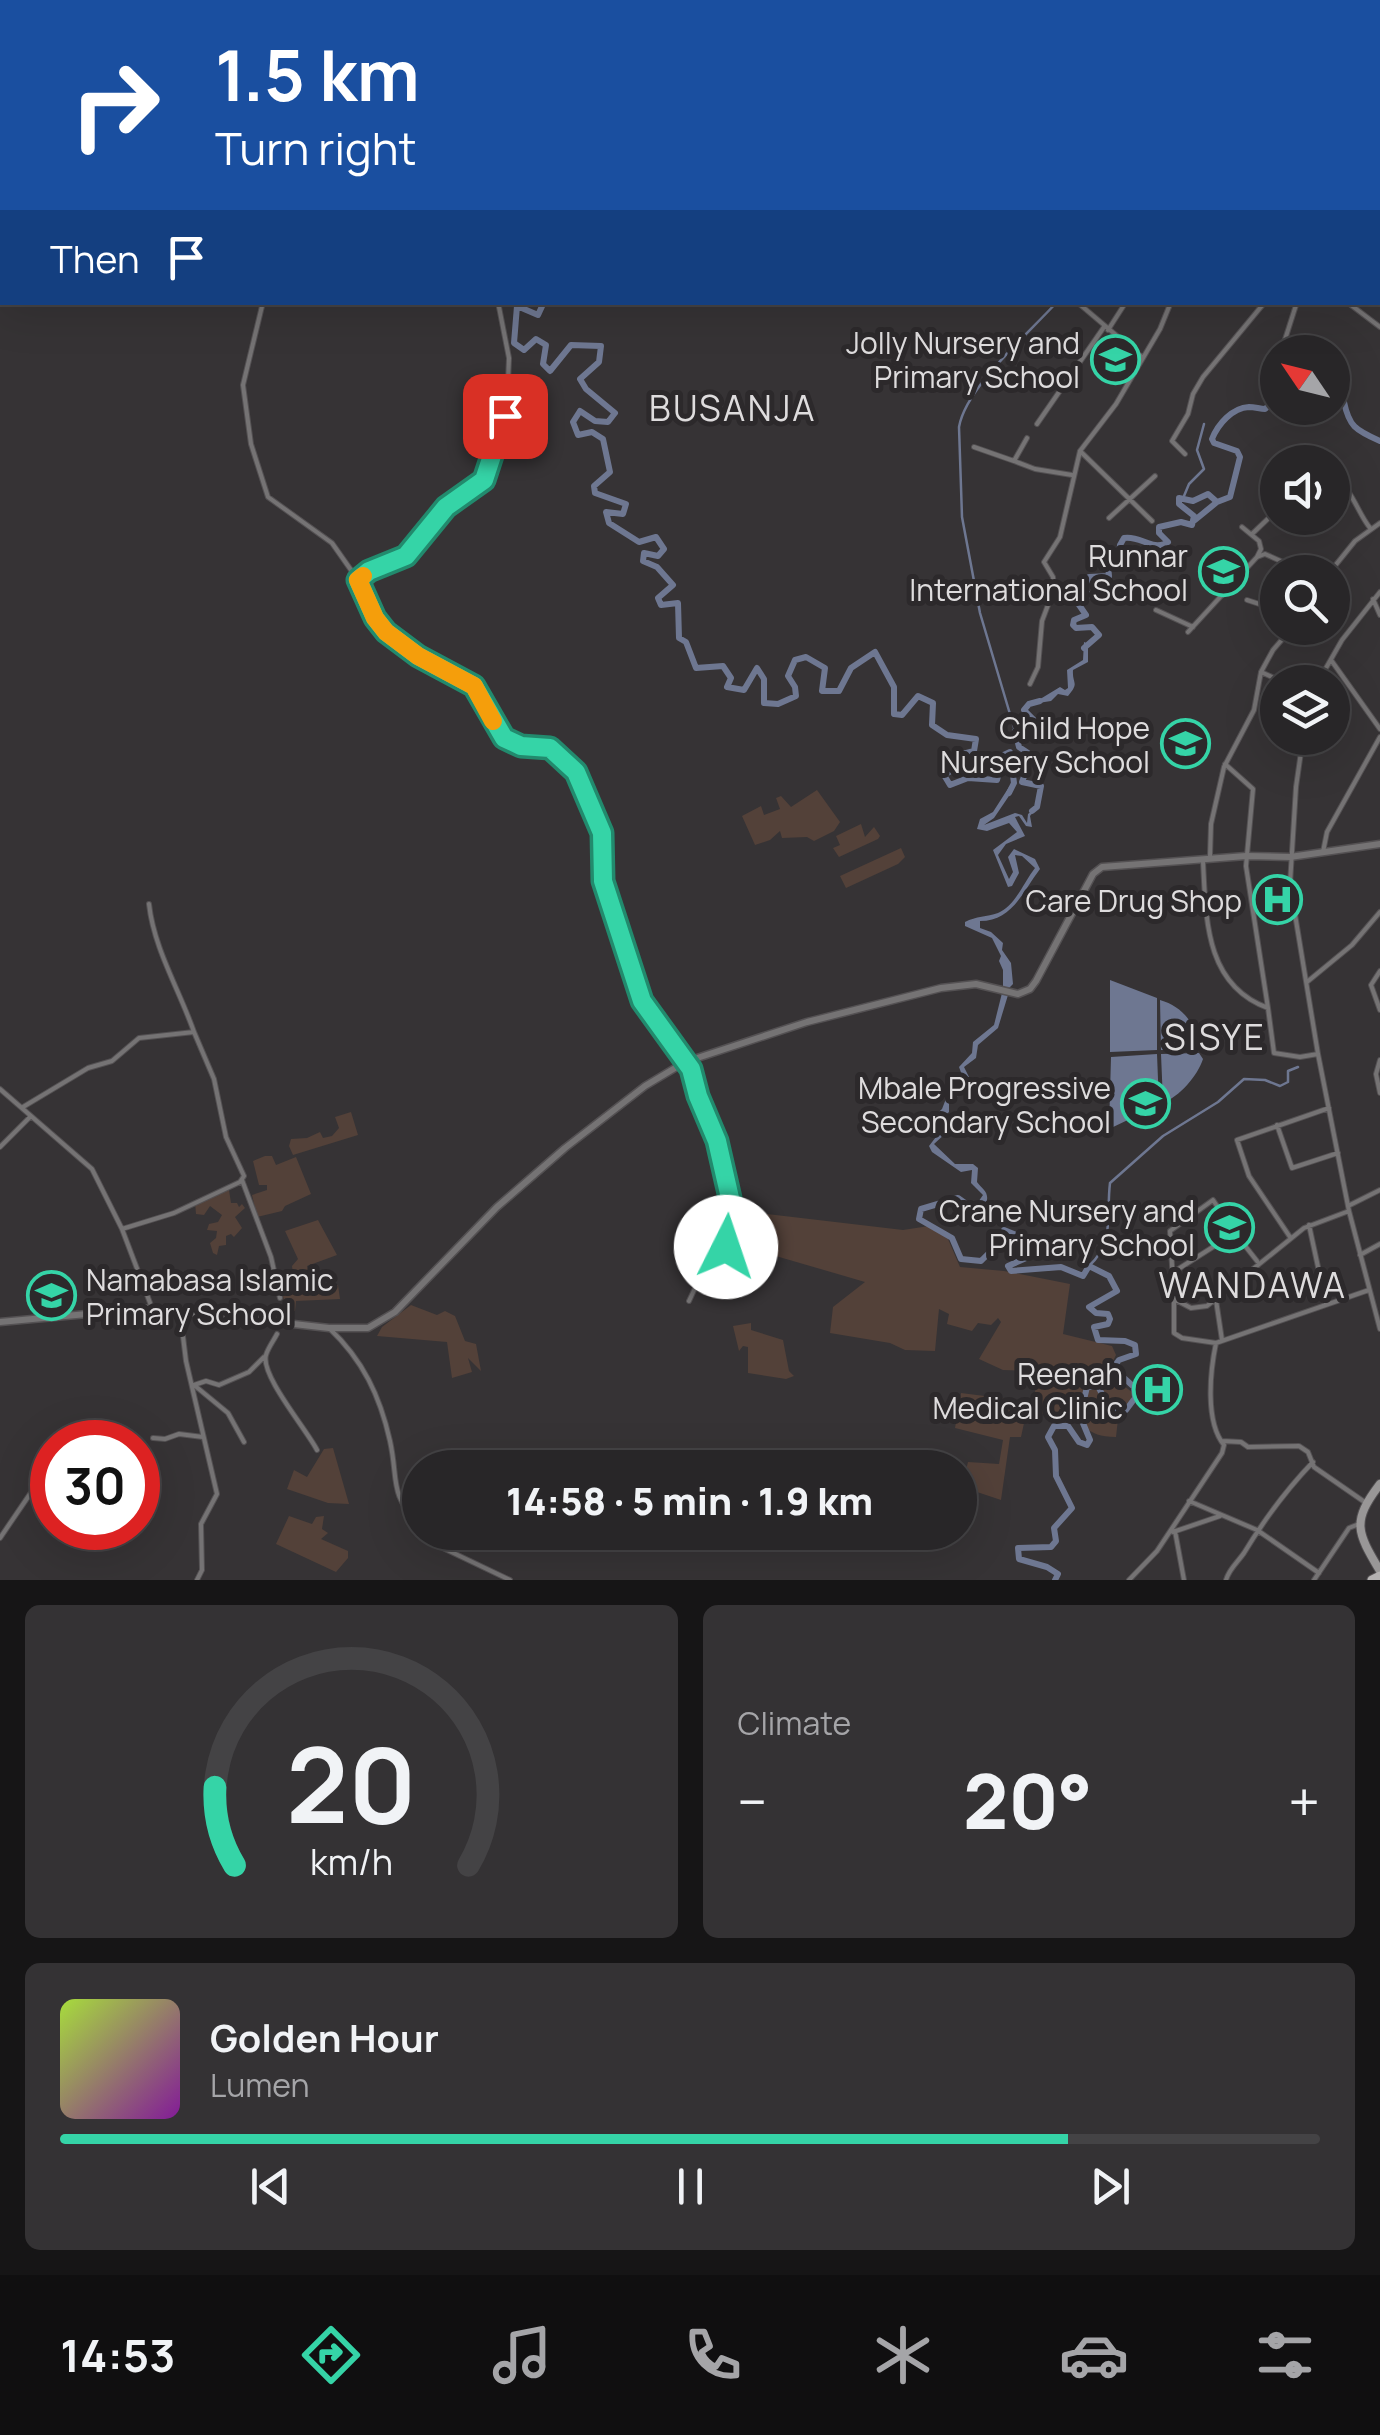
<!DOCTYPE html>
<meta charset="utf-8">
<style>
body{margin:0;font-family:Manrope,sans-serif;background:#343234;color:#f1f3f6;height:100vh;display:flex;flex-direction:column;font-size:38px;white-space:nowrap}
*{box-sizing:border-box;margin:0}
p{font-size:32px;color:#a5a5a8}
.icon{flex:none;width:55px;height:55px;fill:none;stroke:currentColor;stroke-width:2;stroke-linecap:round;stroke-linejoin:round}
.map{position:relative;height:1580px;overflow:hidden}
.sheet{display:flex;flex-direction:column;gap:25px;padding:25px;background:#161516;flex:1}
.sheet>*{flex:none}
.banner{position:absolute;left:0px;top:0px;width:1380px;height:305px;box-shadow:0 10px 40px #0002,0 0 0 2px #444345;background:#1a4fa0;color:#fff;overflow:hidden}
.needle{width:65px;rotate:305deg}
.tools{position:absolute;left:1260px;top:335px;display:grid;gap:20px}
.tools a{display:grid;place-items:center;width:90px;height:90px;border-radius:50%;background:#282628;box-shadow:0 10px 40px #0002,0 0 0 2px #444345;font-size:50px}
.speed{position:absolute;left:30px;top:1420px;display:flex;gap:20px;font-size:50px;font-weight:700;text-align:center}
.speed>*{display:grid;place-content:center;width:130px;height:130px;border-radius:50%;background:#282628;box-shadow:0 10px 40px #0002,0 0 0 2px #444345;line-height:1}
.speed .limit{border:15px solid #d22;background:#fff;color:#111}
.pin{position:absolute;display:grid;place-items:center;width:85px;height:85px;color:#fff;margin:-42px;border-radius:20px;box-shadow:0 5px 15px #0006}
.me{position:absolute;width:110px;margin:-55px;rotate:4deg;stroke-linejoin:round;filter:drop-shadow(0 0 8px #0008)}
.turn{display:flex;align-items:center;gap:35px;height:210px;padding:0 50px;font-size:45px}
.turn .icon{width:130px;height:130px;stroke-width:2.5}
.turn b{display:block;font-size:70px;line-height:85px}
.then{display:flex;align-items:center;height:95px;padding:0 50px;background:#0003;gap:20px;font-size:38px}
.big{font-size:75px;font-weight:800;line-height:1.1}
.sheet .widget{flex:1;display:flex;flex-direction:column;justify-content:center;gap:15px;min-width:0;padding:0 35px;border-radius:15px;background:#343234}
.sheet .dial{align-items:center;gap:0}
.dial svg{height:260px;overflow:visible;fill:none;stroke:#444345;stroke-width:7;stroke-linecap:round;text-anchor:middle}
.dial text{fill:#f1f3f6;stroke:none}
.song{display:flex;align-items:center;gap:30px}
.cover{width:120px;height:120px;border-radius:15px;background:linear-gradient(135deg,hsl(80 70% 55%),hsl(290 70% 35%))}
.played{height:10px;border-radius:5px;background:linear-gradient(90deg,#35d4a7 80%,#444345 80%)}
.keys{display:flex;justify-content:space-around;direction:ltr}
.heat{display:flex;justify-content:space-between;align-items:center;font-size:55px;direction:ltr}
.sheet .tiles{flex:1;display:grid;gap:25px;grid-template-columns:1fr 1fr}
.widget:last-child{grid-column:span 2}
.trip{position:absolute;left:402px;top:1450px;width:575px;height:100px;border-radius:50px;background:#282628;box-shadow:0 10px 40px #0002,0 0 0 2px #444345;font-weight:800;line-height:100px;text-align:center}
.menu{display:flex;height:160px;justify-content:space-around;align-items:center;background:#100f10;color:#a5a5a8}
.menu .icon{width:70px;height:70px}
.menu .on{color:#35d4a7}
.menu b{font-size:45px;color:#f1f3f6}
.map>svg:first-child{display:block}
.built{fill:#42393f}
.green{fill:#534139}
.water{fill:#6e7791}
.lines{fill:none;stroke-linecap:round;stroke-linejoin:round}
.stream{stroke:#6e7791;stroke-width:2.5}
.river{stroke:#6e7791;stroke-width:6}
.minor-casing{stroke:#545153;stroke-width:6}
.tertiary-casing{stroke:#545153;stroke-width:9}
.secondary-casing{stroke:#545153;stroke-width:10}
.primary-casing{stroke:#545153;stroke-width:11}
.minor{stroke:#757374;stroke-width:4}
.tertiary{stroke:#757374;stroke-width:6}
.secondary{stroke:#999797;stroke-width:8}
.primary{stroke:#b5b2b2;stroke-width:9}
.route-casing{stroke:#228a6d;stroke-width:25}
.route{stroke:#35d4a7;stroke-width:18}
.slow{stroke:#f59e0b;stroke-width:18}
.labels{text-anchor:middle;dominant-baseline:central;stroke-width:10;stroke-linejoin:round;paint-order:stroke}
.poi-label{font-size:30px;fill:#dedcdd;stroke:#2c292b;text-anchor:end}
.quarter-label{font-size:35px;letter-spacing:2.5px;fill:#dedcdd;stroke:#2c292b}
</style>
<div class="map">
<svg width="1380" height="1580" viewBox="0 0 1380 1580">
<rect width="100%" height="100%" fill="#363335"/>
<path class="built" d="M860 0H1078L858 2Z"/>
<path class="green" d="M817 790 840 822 834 831 814 841 807 837 782 838 780 831 770 840 755 845 742 816 761 806 764 815 780 809 776 798 781 796 791 807Z
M861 824 865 837 874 827 880 836 878 839 839 857 833 848 840 845 836 836Z
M901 848 905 857 898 864 846 888 840 876Z
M351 1112 358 1135 293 1155 289 1146 291 1139 307 1138 320 1132 323 1138 332 1136 339 1128 335 1117Z
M265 1156H272L276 1165 296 1157 311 1194 285 1206 282 1211 257 1217 252 1195 267 1190V1185H259L253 1161Z
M222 1190H229L231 1203H237L239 1207 242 1204 245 1208 235 1217 242 1228 234 1237 231 1234 226 1236V1245L219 1246 217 1255 213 1253 210 1243 216 1238 217 1231 207 1230 209 1224 218 1222 222 1215 210 1206 204 1215 196 1214 195 1202Z
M767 1214 903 1230 929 1226 948 1239 960 1267 1004 1271 1070 1284 1063 1334 1112 1346 1116 1355 1111 1365 1090 1366 1087 1372 1090 1375 1110 1376 1132 1392 1131 1400 1122 1408 1107 1402 1101 1390 1098 1392 1110 1414 1118 1419 1116 1437C1084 1437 1086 1421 1061 1415 1051 1413 1037 1414 1026 1414L1021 1437H1010L1001 1500 962 1487 968 1462 999 1464 1003 1440 955 1428 961 1393 1032 1402 1041 1371 1003 1370 979 1359 1001 1322 998 1318 991 1325 978 1323 972 1331 947 1324 949 1314 939 1309 935 1351 905 1350 890 1343 830 1333 833 1307 865 1282 759 1251Z
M318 1220 337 1255 307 1266 315 1286 338 1285 340 1299 296 1301 295 1311H286L283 1296 305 1292 293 1274 292 1266 298 1259 285 1231Z
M411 1305 437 1315 445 1311 455 1316 465 1341 476 1344 481 1371 468 1358 472 1372 452 1378 447 1342 377 1336 382 1327Z
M751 1323V1330L783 1340 789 1371 794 1376 786 1379 748 1373V1347L743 1346 739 1351 733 1326Z
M333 1448 349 1504 328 1503 287 1489 294 1470 307 1477 324 1449Z
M289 1516 312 1524 316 1517 324 1516 322 1529 328 1533 321 1539 348 1551V1558L336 1572 276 1544Z"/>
<path class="water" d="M1084 642 1091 645 1088 647V662L1073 670C1072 684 1080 682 1068 696L1058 694 1051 701 1032 704 1060 687 1065 690 1068 688 1067 670 1083 660Z
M1009 787 1013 790 994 818 984 825 1015 813 1022 815 1027 823 1028 814 1037 807 1030 816 1032 827 1026 826 1019 816 1015 817 1025 836 1006 844 998 855 1009 879 1013 872 1008 857 1014 849 1035 859 1040 869C1022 893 1012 921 980 921V928L991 932 1003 943 1002 950 1011 963 1013 984 1007 990 1003 989V970L999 961 1001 956 992 938 965 926V922C976 916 987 917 998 913 1015 906 1024 882 1035 868L1022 856 1015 855 1019 873 1012 886 1008 887 993 850 1017 832 1009 823 987 831 977 829 980 819 993 812Z
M1110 980 1157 998V1050L1110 1052Z
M1002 993 1008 995 998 1028 978 1045 976 1058 964 1067 971 1081 965 1092 949 1101V1112L942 1118 946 1133 934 1144 955 1164H973L978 1168 977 1182C983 1190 990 1192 986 1204L974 1208 983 1195 971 1183 972 1170 961 1172 932 1152 929 1146 939 1133 931 1119 942 1109 949 1091 962 1090 966 1086 959 1067 972 1053 973 1042 994 1025Z
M1160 1000C1184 1007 1197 1025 1199 1050H1161Z
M1199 1053 1203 1059C1198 1075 1179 1098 1163 1102L1161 1054Z
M1157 1054 1159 1105 1109 1129 1111 1057Z"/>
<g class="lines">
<path class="stream" d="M241 0 244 2
M1378 23 1380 25
M1378 34 1380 32
M1184 496 1189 484 1204 469 1197 450 1204 424
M1015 731 980 613 962 517 959 427C966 387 1028 334 1057 302
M1089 1266C1115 1242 1106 1216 1110 1183L1163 1136 1218 1102 1244 1079 1265 1080 1280 1086 1288 1082V1071L1298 1067"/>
<path class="river" d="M598 0 600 2
M544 302 538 315 517 306 514 343 524 350 536 339 546 345 543 364 550 371 571 345 601 346 599 362 580 379 586 389 615 413 608 422 595 421 580 411 573 422 578 435 592 432 603 439 610 472 594 486 595 493 626 504 623 514 606 512 609 523 639 542 656 537 664 549 658 556 644 553 643 561 657 567 673 585 658 598 661 605 678 603 679 638 686 642 696 668 723 666 731 678 727 687 744 690 757 668 764 679V703L778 704 796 696 795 687 788 676 795 660 806 657 825 668 822 691H839L851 668 875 652 894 687V714L902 715 918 696 933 703 932 725 947 735 976 739 974 751 955 756 953 770 944 775 950 785 968 778 997 780 1000 769 993 760 1010 752 1014 783 1009 793
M1332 404 1340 399 1344 402C1349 426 1355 430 1380 441
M1285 408 1287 412 1296 408
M1319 408 1323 410 1327 408
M1195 520 1217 502
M1084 648 1099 635 1092 627 1076 628 1073 625 1074 620 1086 615 1077 602 1079 593 1083 591 1093 597 1098 590 1089 577 1109 576 1108 565 1118 563 1120 545 1124 538C1141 535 1152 552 1168 542L1159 533V527L1181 522 1192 525 1194 516 1179 504V498L1193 501 1208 494 1217 502 1230 497 1240 457 1237 451 1214 443 1212 439C1218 424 1232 408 1249 407 1255 407 1260 409 1265 409L1278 398
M1032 811 1037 807 1041 786 1022 782 1028 766V753L1019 747 1015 731 1036 726V722L1024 710 1029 704 1040 701
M982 1205 972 1208 958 1198 921 1209 919 1219 952 1238 961 1259 981 1261 993 1249 1004 1230 1021 1237 1033 1255 1008 1266 1011 1271 1061 1267 1083 1276 1089 1266 1109 1276 1117 1291 1089 1307 1096 1313 1108 1314 1110 1319 1108 1324 1094 1327 1098 1340 1125 1341 1135 1345 1136 1354 1119 1360 1113 1368 1134 1387 1135 1398 1126 1410C1109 1410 1105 1401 1098 1386L1087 1387 1080 1416 1090 1440 1087 1445 1079 1442 1068 1426H1054L1048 1437 1055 1450 1056 1476 1072 1508 1054 1528 1056 1541 1051 1547 1018 1548 1019 1559 1047 1567 1058 1574 1055 1580"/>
<defs>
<path id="minor" d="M11 0 16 2
M373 0 374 2
M104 2 105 0
M176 2 177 0
M399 2 401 0
M856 2 858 0
M1078 2 1081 0
M1186 2 1187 0
M1232 2H1233
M1276 2 1277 0
M1328 2 1330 0
M1378 105 1380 102
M1378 198 1380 199
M1378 225 1380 220
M263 302 243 385 251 444 268 497 332 543 358 580 375 618 393 639 474 686 504 737 521 747 550 748 572 766 592 807 602 837 603 881 642 1001 691 1069 698 1095 717 1141 730 1198 726 1247 716 1267 697 1284 689 1301
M1077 302 1143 358
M1347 302 1380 327
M1108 330 1126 302
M1281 352 1297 302
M1277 357 1278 356
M1037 424 1104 327
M974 447 1014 461 1027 438
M1080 451 1152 521
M1185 454 1172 441 1188 414 1193 394 1203 377 1265 302
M1014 461 1035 469 1072 475
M1339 482C1354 494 1358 513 1370 528
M1109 518 1155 476
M1242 527 1259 541 1261 549 1257 557
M1252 534 1273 514
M1330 572 1355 541 1380 523
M358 580 369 571 407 556 446 507 487 476 507 405 509 358 498 302
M1373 599 1380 615
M1247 600 1278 610
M1156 610 1193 627
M1188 632 1257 557 1265 554 1305 572
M1331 660 1380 729
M1283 682 1261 672 1273 650 1292 628
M1318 682 1342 640 1380 592
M1030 684 1038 667 1042 621 1054 589 1053 577 1044 562 1060 537 1080 451 1116 404 1160 329 1171 302
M1303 738 1296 787 1290 884 1318 1054 1349 1211 1380 1329
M1225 764 1253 789 1246 866 1268 1008
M1323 852 1327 832 1380 737
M1210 857 1211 824 1224 767 1254 710 1261 672
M1203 861C1206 919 1205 985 1268 1008L1274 1053 1300 1057 1318 1054
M149 904C154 949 179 989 194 1032
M1380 971 1371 985 1380 1010
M1307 982 1352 945 1380 912
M1380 1060 1376 1074 1380 1093
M0 1089 92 1169 122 1229 152 1308
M23 1107 88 1068 112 1061 139 1038 194 1032 214 1079 226 1137 244 1176 240 1182 174 1213 122 1229
M1277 1125 1292 1168 1338 1153
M0 1147 31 1116
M242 1180 271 1257 280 1298
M1348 1206 1380 1190
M1309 1225 1326 1304
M1235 1233 1213 1200 1170 1231 1174 1299 1191 1308 1207 1306 1304 1228 1349 1211
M1290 1237 1249 1176 1237 1140 1329 1108
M1360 1255 1380 1244
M1172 1273 1235 1233 1257 1261
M1174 1299V1333L1182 1338 1216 1343 1369 1290
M1216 1300 1222 1340
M180 1312 186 1361 217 1494 201 1524 202 1570 197 1580
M329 1328C363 1360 380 1396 390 1441 399 1482 388 1492 420 1526
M277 1334C274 1340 268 1348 266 1355 260 1375 307 1430 317 1450
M194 1385 206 1381 219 1385 249 1372 264 1357
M194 1385 228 1413 244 1442
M153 1438 165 1439 179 1434 203 1437
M1222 1441 1241 1442 1248 1447 1299 1446 1308 1452 1314 1467 1366 1503
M1189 1501 1257 1530 1319 1573
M1175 1531 1184 1580
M426 1532 443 1548 510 1580
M1173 1532 1220 1516
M0 1538 30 1494
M1129 1580 1157 1551 1222 1453 1224 1445C1205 1422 1210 1372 1216 1343
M1226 1580C1229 1569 1237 1563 1244 1553 1264 1520 1286 1490 1313 1462
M1314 1580 1349 1528 1359 1524"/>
<path id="tertiary" d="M0 1322 152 1308 329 1328H368L395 1312 497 1207 565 1148 645 1086 685 1062 807 1022 941 988 976 984 1018 994 1030 989 1036 981 1093 874 1102 867 1246 856 1290 857 1380 844"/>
<path id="secondary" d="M1380 1484C1351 1522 1357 1532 1380 1571"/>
<path id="primary" d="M1145 0 1151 2
M1378 88 1380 89
M1372 1580 1380 1576"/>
</defs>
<use href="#minor" class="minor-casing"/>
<use href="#tertiary" class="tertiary-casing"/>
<use href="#secondary" class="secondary-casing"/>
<use href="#primary" class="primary-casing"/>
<use href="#minor" class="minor"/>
<use href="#tertiary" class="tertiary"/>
<use href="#secondary" class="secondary"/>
<use href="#primary" class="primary"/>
</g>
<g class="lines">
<defs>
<path id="route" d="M505 416 484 480 446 507 406 556 369 571 358 580 375 618 386 632 418 656 474 686 504 738 521 746 550 748 576 772 602 833 603 881 642 1001 691 1069 698 1096 717 1141 730 1198 726 1247"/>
</defs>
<use href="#route" class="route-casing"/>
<use href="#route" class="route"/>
<path class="slow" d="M363 576 358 580 375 618 386 632 418 656 474 686 493 721"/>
</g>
<defs>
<symbol id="school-ring" viewBox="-11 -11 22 22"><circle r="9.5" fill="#2c292b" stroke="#35d4a7" stroke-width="1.5"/><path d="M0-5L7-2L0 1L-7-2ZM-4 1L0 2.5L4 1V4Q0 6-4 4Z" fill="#35d4a7"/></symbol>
<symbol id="hospital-ring" viewBox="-11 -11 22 22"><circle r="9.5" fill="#2c292b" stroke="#35d4a7" stroke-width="1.5"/><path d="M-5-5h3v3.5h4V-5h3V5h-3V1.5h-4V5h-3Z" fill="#35d4a7"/></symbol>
</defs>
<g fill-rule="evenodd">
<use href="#school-ring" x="1088" y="332" width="55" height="55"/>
<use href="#school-ring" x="1196" y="544" width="55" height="55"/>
<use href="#school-ring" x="1158" y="716" width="55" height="55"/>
<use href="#hospital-ring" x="1250" y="872" width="55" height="55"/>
<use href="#school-ring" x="1118" y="1076" width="55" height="55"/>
<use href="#school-ring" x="1202" y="1200" width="55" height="55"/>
<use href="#school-ring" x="24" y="1268" width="55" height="55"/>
<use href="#hospital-ring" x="1130" y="1362" width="55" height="55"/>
</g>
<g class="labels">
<g class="poi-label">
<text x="1080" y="342">Jolly Nursery and<tspan x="1080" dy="34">Primary School</tspan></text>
<text x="1188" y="555">Runnar<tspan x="1188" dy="34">International School</tspan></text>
<text x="1150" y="727">Child Hope<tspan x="1150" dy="34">Nursery School</tspan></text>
<text x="1242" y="900">Care Drug Shop</text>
<text x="1111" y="1087">Mbale Progressive<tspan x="1111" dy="34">Secondary School</tspan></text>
<text x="1195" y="1210">Crane Nursery and<tspan x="1195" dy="34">Primary School</tspan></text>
<text x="86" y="1279" text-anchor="start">Namabasa Islamic<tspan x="86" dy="34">Primary School</tspan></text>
<text x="1123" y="1373">Reenah<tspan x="1123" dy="34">Medical Clinic</tspan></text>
</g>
<g class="quarter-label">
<text x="733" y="408">BUSANJA</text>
<text x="1215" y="1037">SISYE</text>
<text x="1253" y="1285">WANDAWA</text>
</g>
</g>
</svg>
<div class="tools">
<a><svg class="needle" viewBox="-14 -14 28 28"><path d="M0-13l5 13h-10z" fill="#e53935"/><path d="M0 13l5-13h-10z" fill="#a5a5a8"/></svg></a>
<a><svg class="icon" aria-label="sound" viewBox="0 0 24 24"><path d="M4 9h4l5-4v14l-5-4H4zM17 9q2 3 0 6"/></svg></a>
<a><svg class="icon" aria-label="search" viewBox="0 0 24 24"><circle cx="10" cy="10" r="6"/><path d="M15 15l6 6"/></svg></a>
<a><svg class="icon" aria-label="layers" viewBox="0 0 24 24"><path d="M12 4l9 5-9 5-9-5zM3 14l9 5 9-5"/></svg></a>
</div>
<div class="speed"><div class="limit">30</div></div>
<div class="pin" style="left:505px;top:416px;background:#d93025"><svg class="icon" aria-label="arrive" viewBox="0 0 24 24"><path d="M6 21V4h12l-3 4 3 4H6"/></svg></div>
<svg class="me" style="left:726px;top:1247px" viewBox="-20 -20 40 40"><circle r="19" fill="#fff"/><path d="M0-13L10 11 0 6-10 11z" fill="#35d4a7"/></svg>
<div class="trip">14:58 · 5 min · 1.9 km</div>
<div class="banner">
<div class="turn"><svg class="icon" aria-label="right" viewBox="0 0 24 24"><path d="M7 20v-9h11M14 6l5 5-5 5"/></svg><div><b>1.5 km</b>Turn right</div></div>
<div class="then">Then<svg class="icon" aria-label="arrive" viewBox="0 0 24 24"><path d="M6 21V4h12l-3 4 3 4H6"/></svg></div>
</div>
</div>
<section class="sheet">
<div class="tiles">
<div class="widget dial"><svg viewBox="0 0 100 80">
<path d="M14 69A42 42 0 1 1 86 69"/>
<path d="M14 69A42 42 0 0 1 8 45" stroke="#35d4a7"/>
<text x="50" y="56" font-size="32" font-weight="700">20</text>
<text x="50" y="72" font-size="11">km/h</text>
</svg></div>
<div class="widget"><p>Climate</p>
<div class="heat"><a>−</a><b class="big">20°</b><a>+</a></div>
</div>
<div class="widget">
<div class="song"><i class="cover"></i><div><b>Golden Hour</b><p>Lumen</p></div></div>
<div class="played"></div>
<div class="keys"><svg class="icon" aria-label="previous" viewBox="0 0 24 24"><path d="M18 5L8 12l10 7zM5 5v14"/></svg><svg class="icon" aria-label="pause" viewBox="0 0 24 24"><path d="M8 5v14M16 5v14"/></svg><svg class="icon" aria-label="next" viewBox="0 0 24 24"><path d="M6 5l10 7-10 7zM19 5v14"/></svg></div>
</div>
</div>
</section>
<nav class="menu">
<b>14:53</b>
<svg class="icon on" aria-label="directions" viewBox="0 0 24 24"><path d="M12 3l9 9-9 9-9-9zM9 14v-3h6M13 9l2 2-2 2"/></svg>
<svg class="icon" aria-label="music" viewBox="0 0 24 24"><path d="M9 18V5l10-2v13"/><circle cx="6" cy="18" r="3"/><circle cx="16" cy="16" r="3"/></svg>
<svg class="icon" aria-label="phone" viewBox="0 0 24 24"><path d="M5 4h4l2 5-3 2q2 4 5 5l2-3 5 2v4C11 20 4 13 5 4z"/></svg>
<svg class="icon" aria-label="climate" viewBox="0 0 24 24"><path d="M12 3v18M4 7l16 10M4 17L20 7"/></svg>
<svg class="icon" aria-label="car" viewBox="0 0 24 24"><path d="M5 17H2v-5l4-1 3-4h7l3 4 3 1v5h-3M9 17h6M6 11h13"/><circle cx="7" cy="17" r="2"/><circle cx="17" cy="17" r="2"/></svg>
<svg class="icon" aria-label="filters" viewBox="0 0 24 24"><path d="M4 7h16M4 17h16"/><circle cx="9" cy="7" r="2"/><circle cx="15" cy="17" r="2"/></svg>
</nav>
